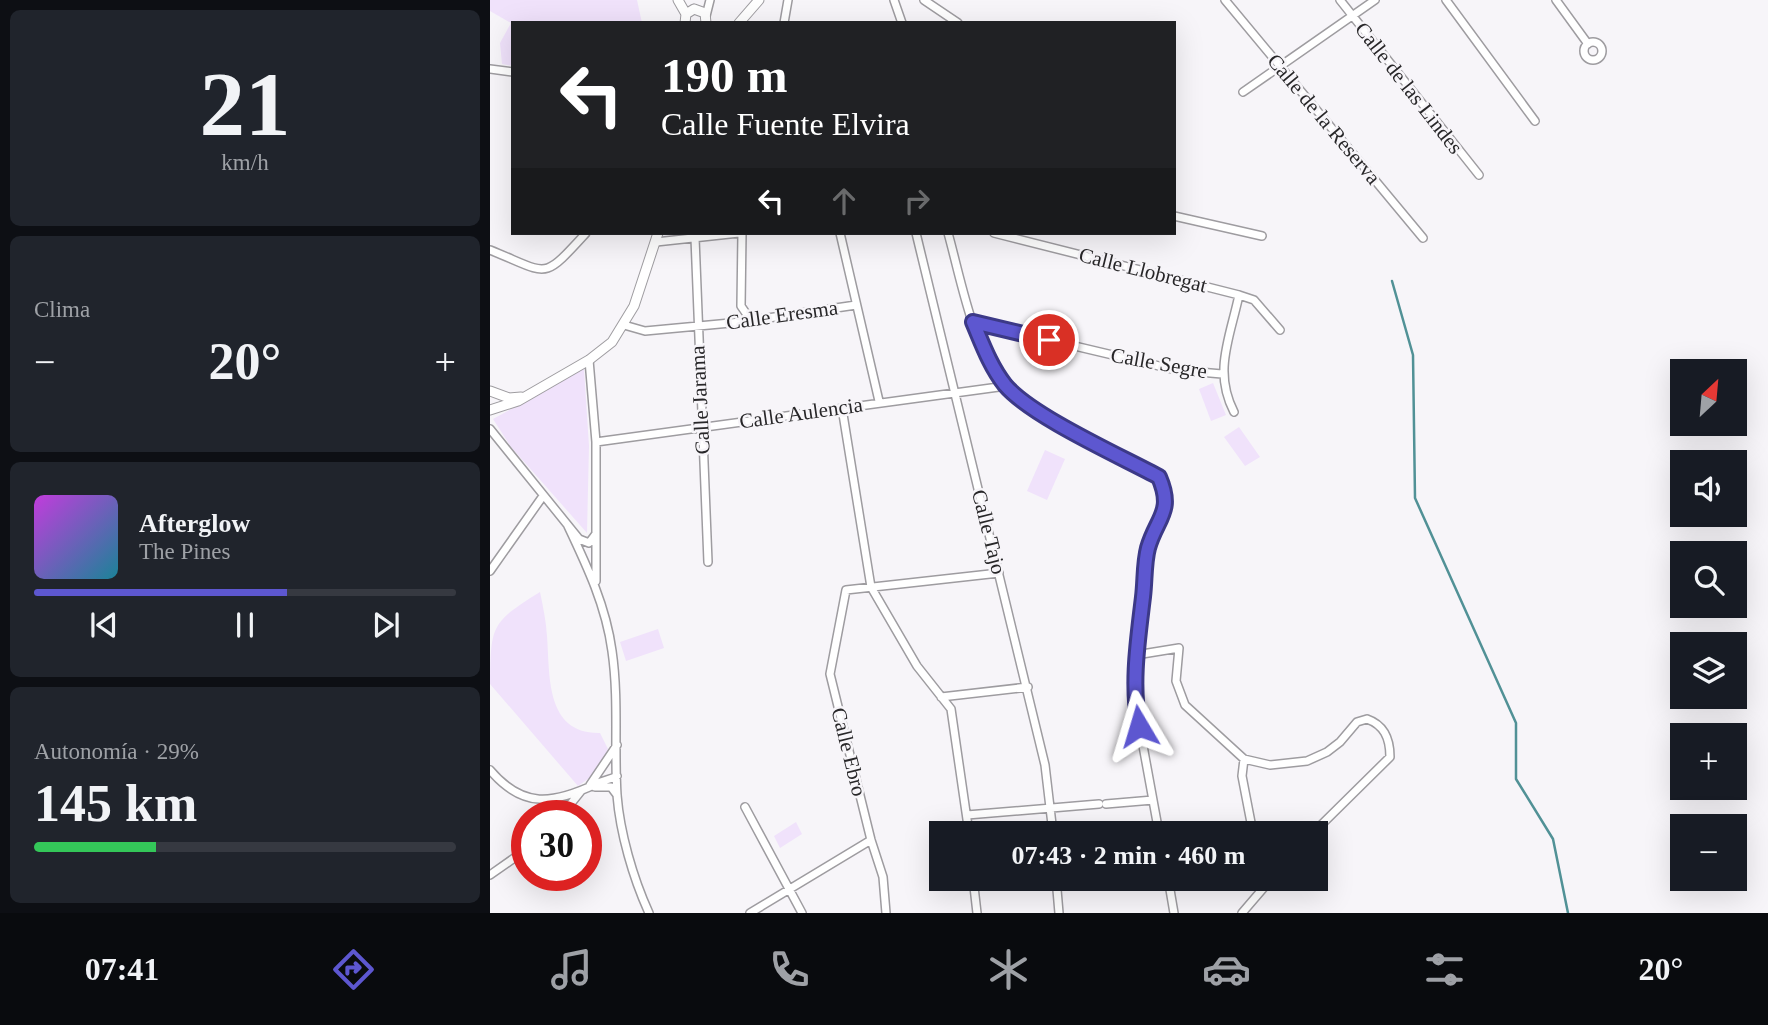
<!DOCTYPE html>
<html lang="es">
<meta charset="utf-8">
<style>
body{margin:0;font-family:"Times New Roman",serif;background:#20242c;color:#f1f3f6;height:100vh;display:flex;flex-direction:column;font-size:26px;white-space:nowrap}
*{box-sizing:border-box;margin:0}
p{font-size:23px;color:#9ea1a6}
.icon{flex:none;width:38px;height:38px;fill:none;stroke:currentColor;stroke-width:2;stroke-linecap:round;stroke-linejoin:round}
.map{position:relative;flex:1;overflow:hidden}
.side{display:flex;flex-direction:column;gap:10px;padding:10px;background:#0d0f14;width:490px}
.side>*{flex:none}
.top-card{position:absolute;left:21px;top:21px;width:665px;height:214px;border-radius:0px;box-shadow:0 7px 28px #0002;background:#202124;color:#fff;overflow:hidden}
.needle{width:46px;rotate:26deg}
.fabs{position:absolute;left:1180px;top:359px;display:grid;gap:14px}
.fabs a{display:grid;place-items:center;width:77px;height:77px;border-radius:0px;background:#171b24;box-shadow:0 7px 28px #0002;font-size:35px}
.speed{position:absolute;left:21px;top:800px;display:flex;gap:14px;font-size:35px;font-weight:700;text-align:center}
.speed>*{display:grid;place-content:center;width:91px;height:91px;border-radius:50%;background:#171b24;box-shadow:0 7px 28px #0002;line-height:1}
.speed .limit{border:10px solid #d22;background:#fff;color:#111}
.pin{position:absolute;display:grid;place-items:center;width:60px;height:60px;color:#fff;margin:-30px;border:4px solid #fff;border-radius:50%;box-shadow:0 2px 7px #0007}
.me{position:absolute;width:77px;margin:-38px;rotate:353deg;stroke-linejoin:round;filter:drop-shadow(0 0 5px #0008)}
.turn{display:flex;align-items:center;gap:24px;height:147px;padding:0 35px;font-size:32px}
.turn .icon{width:91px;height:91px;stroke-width:2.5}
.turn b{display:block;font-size:49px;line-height:60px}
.lanes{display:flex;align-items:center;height:66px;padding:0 35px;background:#0003;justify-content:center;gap:35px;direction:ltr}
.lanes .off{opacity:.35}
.big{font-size:52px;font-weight:700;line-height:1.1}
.side .widget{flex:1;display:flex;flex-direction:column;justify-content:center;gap:10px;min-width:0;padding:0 24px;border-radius:10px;background:#20242c}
.side .dial{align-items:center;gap:0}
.dial b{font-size:91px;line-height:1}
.song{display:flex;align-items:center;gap:21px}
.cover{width:84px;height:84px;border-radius:10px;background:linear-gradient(135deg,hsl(290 70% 55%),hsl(190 70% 35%))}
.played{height:7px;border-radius:4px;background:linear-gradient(90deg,#5d57d0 60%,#363941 60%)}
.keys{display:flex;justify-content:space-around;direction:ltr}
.heat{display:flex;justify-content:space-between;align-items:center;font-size:38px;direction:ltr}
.charge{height:10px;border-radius:5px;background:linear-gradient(90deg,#34c759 29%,#363941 0)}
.trip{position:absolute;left:439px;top:821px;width:399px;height:70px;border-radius:0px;background:#171b24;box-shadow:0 7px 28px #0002;font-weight:700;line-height:70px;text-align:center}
.dock{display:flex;height:112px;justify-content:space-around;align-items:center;background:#090b0e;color:#9ea1a6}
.dock .icon{width:49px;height:49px}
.dock .active{color:#5d57d0}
.dock b{font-size:32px;color:#f1f3f6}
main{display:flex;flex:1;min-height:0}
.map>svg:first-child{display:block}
.green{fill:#f0e2fb}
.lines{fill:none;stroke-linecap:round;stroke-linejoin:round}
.stream{stroke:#519196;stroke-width:2.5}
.minor-casing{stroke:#9e9ca0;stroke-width:10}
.tertiary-casing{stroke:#9e9ca0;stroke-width:11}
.minor{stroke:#fff;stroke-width:7}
.tertiary{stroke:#fff;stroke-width:9}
.route-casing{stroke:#3c3987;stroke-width:18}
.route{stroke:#5d57d0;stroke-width:12}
.labels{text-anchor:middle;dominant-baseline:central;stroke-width:5;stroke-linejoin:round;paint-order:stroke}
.street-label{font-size:21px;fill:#282729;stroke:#f7f5f9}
</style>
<main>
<section class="side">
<div class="widget dial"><b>21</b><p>km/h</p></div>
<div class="widget"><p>Clima</p>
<div class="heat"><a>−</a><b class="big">20°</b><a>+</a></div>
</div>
<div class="widget">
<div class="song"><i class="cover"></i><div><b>Afterglow</b><p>The Pines</p></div></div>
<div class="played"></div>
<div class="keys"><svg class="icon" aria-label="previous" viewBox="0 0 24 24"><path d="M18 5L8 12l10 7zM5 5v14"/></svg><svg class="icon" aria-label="pause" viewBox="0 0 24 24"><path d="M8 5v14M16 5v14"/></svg><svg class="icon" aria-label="next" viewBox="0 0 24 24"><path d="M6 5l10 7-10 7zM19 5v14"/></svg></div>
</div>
<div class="widget"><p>Autonomía · 29%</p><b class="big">145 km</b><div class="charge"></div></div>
</section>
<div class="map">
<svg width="1278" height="913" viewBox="0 0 1278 913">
<rect width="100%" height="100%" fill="#f7f5f9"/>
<path class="green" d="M0 0H147L152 23H23V66L12 64 10 43 21 23 0 11Z
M94 369 99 446 97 533 21 447 3 419Z
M723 383 736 415 721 421 709 389Z
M749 427 770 457 755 466 734 437Z
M555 450 575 459 557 500 537 491Z
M50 592C53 606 56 621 57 636 60 675 55 734 110 733L118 749 105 774 88 786 0 684C1 626 0 623 50 592Z
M168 629 174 648 136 661 130 642Z
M306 822 312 834 290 848 284 836Z"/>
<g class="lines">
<path class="stream" d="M902 281 923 355 925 498 1026 723V779L1063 839 1078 913"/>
<defs>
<path id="minor" d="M404 0 412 23
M434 0 468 23
M735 0 933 238
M850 0 989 175
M956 0 1045 121
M1066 0 1098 44
M216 16 220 0
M294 23 298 0
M1094 51a9 9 0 1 1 18 0a9 9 0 1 1-18 0Z
M0 69 23 72
M753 92 885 0
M684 216 772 236
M252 233 251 306 260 319
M350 233 389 401
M426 233 555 765 563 833
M458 233C471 279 483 352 517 387 554 423 624 452 669 477L676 492 675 516 658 547 645 702 669 833
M504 233 749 295 764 300 790 330
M205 238 218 562
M166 242 249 233
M0 250C60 274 51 282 96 233
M483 322 686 370 732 374
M134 325 155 331 251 322 366 305
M99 360 106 442V581
M352 408 381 587 427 666 461 709 479 833
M744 412C723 371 740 338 749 295
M0 429 89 539 99 543 105 535
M106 442 516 386
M78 526C97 566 116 606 122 651 129 699 124 747 127 795 130 833 143 878 159 913
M0 571 53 496
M646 655 689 648 686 681 695 705 754 759 780 765 817 761 837 752 850 742 867 722 877 719C894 725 900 738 900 757L823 833
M451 697 538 687
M754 759 752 776 763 833
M0 770C33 809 63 804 106 784 113 780 120 780 127 776
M100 785 127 745
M105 787H121L127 795
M616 804 663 800
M255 807 312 913
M477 815 609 804
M71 816 91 791
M0 875 37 849
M483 878 487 913
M566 878 569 913
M678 878 684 913
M260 913 381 840
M396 913 393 877 381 840 340 674 356 590 509 573
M752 913 782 878"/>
<path id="tertiary" d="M188 0 196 14
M204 9 215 13 216 23
M195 23 196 14 204 9
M249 23 269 0
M0 391 19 398 31 397
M0 410 28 401 99 360 122 342 144 306 168 233"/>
</defs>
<use href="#minor" class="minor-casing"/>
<use href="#tertiary" class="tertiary-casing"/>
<use href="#minor" class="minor"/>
<use href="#tertiary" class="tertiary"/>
</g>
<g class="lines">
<defs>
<path id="route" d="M559 340 483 322C492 343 500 366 515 385 541 416 630 456 669 477 684 512 667 517 658 548 654 563 655 581 653 597 648 640 641 683 649 726"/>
</defs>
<use href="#route" class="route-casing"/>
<use href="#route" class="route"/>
</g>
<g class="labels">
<g class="street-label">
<text transform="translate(919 88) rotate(52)">Calle de las Lindes</text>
<text transform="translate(834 119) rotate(50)">Calle de la Reserva</text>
<text transform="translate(653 270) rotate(14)">Calle Llobregat</text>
<text transform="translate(292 315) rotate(-8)">Calle Eresma</text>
<text transform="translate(669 363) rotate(10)">Calle Segre</text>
<text transform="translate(210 400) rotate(-93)">Calle Jarama</text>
<text transform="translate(311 413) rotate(-8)">Calle Aulencia</text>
<text transform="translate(499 532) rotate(76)">Calle Tajo</text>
<text transform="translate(359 752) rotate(76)">Calle Ebro</text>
</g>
</g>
</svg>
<div class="fabs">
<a><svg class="needle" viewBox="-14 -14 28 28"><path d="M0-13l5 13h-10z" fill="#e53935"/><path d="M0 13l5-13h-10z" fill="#9ea1a6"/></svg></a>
<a><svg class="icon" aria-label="sound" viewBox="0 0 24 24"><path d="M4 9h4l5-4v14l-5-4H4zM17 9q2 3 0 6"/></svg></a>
<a><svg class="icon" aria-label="search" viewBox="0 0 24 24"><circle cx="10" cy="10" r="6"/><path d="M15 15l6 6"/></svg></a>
<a><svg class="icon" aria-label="layers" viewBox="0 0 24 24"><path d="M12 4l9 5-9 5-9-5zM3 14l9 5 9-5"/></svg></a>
<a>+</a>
<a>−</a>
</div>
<div class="speed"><div class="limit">30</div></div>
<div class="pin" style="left:559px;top:340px;background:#d93025"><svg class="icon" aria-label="arrive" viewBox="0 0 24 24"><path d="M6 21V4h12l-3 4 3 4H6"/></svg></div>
<svg class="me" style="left:649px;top:726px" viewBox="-20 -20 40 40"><path d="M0-17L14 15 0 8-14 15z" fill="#5d57d0" stroke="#fff" stroke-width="4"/></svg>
<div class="trip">07:43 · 2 min · 460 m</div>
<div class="top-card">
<div class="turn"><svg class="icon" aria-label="left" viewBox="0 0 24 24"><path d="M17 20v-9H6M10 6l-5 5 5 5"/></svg><div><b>190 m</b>Calle Fuente Elvira</div></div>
<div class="lanes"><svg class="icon" aria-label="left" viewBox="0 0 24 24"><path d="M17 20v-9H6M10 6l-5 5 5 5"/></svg><svg class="icon off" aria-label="ahead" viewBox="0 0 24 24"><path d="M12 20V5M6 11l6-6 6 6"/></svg><svg class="icon off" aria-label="right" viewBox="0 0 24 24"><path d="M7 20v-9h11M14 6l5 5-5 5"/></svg></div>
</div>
</div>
</main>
<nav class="dock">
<b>07:41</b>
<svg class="icon active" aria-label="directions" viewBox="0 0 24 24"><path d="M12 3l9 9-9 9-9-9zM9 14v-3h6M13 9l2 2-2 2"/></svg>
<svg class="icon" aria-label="music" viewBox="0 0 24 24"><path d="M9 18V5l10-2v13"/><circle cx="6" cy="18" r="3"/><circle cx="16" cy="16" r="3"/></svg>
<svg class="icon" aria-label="phone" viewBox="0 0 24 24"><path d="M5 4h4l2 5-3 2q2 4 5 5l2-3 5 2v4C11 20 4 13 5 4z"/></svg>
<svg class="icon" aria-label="climate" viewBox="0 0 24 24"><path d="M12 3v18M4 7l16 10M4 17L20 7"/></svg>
<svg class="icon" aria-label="car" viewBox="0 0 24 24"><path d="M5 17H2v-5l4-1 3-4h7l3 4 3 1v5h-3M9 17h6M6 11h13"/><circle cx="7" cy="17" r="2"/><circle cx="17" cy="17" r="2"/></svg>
<svg class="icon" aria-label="filters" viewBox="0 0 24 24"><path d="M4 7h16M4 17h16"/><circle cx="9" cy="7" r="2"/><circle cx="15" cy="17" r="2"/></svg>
<b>20°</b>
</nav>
